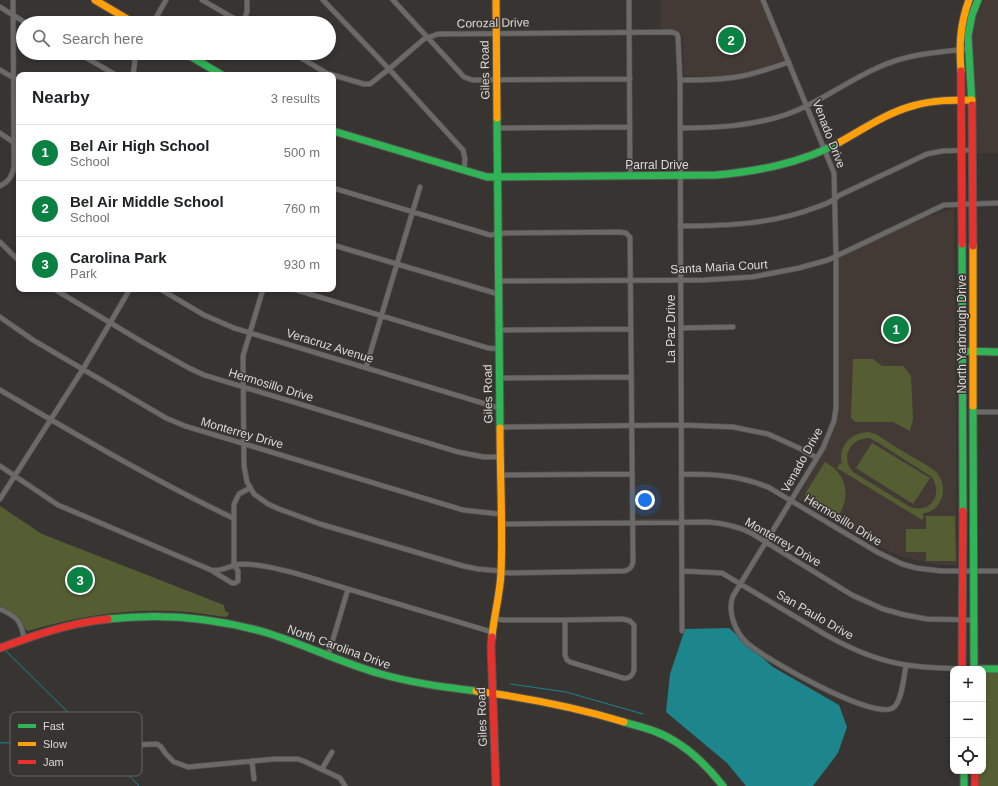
<!DOCTYPE html>
<html lang="en">
<head>
<meta charset="utf-8">
<style>
  body { margin:0; font-family:Helvetica,sans-serif; background:#f2f2f2; color:#202124 }
  .controls { position:absolute; right:12px; bottom:12px; display:grid; overflow:hidden; border-radius:8px; box-shadow:0 2px 6px #0003 }
  .controls button { width:36px; height:36px; display:grid; place-items:center; padding:0; border:0; border-bottom:1px solid #e0e0e0; background:#fff; color:#202124; font:20px sans-serif }
  .you { position:absolute; left:645px; top:500px; width:14px; height:14px; margin:-10px; border:3px solid #fff; border-radius:50%; background:#1a73e8; box-shadow:0 0 0 6px #1a73e833 }
  .badge { display:grid; place-items:center; width:26px; height:26px; border-radius:50%; background:#0b8043; color:#fff; font-size:13px; font-weight:700 }
  .pin { position:absolute; translate:-50% -50%; border:2px solid #fff; box-shadow:0 1px 4px #0006 }
  .list { margin:0; padding:0; list-style:none }
  h2 { display:flex; justify-content:space-between; align-items:center; height:52px; margin:0; padding:0 16px; font-size:17px }
  h2 small { font-size:13px; font-weight:400; color:#757577 }
  .list li { display:grid; grid-template-columns:26px 1fr auto; gap:12px; align-items:center; box-sizing:border-box; height:56px; padding:0 16px; border-top:1px solid #e0e0e0 }
  .list b { display:block; font-size:15px; white-space:nowrap }
  .list p { margin:0; font-size:13px; white-space:nowrap; color:#757577 }
  .list em { font-size:13px; font-style:normal; color:#757577 }
  .icon { flex:none; width:22px; height:22px; fill:none; stroke:currentColor; stroke-width:2; stroke-linecap:round; stroke-linejoin:round }
  .map { position:relative; flex:none; width:998px; height:786px; overflow:hidden }
  .search { position:absolute; background:#fff; box-shadow:0 2px 6px #0003; left:16px; top:16px; width:320px; height:44px; display:flex; align-items:center; gap:10px; box-sizing:border-box; padding:0 14px; border-radius:22px; color:#757577; font-size:15px }
  .panel { position:absolute; background:#fff; box-shadow:0 2px 6px #0003; left:16px; top:72px; width:320px; height:220px; border-radius:8px }
  .map>svg:first-child { display:block }
</style>
</head>
<body>
<div class="map">
<svg width="998" height="786" viewBox="0 0 998 786">
  <rect width="100%" height="100%" fill="#373432"/>
  <!-- built -->
  <path fill="#443a35" d="M661 0H762L786 60 755 70 732 75 718 76H685L684 74 683 38 681 33 677 30 661 29Z
    M984 0H998V153H973L971 41 973 26Z
    M954 208 957 565H938L904 557 875 545 797 499 828 444 837 421 838 258 891 229Z"/>
  <!-- green -->
  <path fill="#555e33" fill-rule="evenodd" d="M853 359H873L882 366H903L911 376 913 419 910 431 893 422H855L851 418Z
    M868 432 876 434C889 443 902 451 916 459 922 463 931 467 937 473 943 480 945 491 941 499 938 508 931 512 922 514L924 516 922 520 837 468 840 463 842 465C838 446 850 433 868 432ZM869 438 877 442 932 477C943 495 931 514 910 507L853 472C840 458 850 438 869 438Z
    M872 443 930 478 913 504 856 468Z
    M825 462C847 474 852 496 837 518L805 498V494Z
    M0 506 42 534 224 605 225 611 229 613 227 617C208 615 189 611 169 611 121 609 75 617 28 631L25 629C20 613 14 614 0 606Z
    M926 516H955L956 561H926V552H906V529H926Z
    M983 673H998V786H977V771H983Z"/>
  <!-- water -->
  <path fill="#1d858c" d="M729 628 773 667 839 705 847 727 838 753 813 786H746L727 763 666 712 670 674 685 629Z"/>
  <g fill="none" stroke-linecap="round" stroke-linejoin="round">
    <!-- stream -->
    <path stroke="#1d858c" stroke-width="1" d="M5 650 85 729 139 786
      M511 684 566 692 643 714
      M0 743 103 740"/>
    <defs>
      <path id="street" d="M202 0 242 23
        M323 0 389 69 463 150 465 159 464 170
        M393 0 464 77 472 80 630 79
        M629 0 630 176
        M763 0 834 173 836 256V408L834 421 823 448 733 596C727 611 735 632 747 643 765 659 872 720 893 708 902 702 904 676 906 665
        M0 7 26 23
        M153 23 166 0
        M243 23 247 12V0
        M78 53 116 75
        M293 53 328 74 333 75
        M0 70 19 81
        M133 75 136 53
        M333 75 364 84H370L389 69 424 39 438 34 672 32 677 34 678 37 680 80 682 631
        M680 80C701 80 721 80 742 76 758 73 774 67 789 62
        M497 128 630 127
        M680 128C716 128 751 126 785 115 818 104 845 82 877 68 906 54 937 52 968 49
        M0 133 19 146
        M0 186C8 182 12 177 14 167L13 0
        M333 188 490 235 506 233 620 232 626 233 630 237 633 562C632 567 630 570 624 571L501 573
        M680 226C727 226 774 224 817 207 825 204 833 202 838 196L927 154 942 151 971 150
        M0 242 19 261
        M333 245 498 294
        M498 281 704 280 752 277 799 268 828 260 944 205 998 203
        M54 289 144 343 189 368 204 375 458 452 484 457H500
        M160 289 204 315 234 328 499 408
        M263 289 243 356 244 466 247 482 254 494 268 504 279 509 320 524 463 566 478 569 501 571
        M293 289 488 348 499 349
        M0 317 33 340 166 418 185 426 463 510 500 514
        M681 328 733 327
        M498 330 631 329
        M366 367 420 187
        M499 378 631 377
        M0 390C77 435 153 480 233 518
        M973 412H998
        M499 427 681 425 733 427 768 434 799 448 817 458
        M0 466 58 505 211 570 232 583H235L238 581V571L234 565
        M681 474C714 474 737 475 768 487L877 552 902 564 916 568 941 571H998
        M500 475 632 474
        M0 499 83 369 130 289
        M500 524 707 522C723 523 737 526 751 533L852 595 883 609 905 615 927 619 973 620
        M234 565V504L239 494 250 488
        M211 570C222 572 230 565 241 564 260 564 279 569 298 574L492 632
        M682 571 722 573 826 635C851 649 878 661 907 665 925 668 944 668 962 669
        M0 609C16 616 21 620 24 638
        M494 619 504 620H565
        M623 619 630 621 634 625V670C633 675 629 679 623 678L570 662 567 660 565 655V620Z
        M328 656 348 589
        M132 745 157 744 161 747 166 754 174 762 188 767 275 759H298L306 762 340 778 345 786
        M252 761 254 779
        M322 769 332 752"/>
      <path id="fast" d="M185 53 222 75
        M972 105 968 36 972 15 978 0
        M497 118 500 428
        M333 131 487 177 716 175C759 171 802 163 840 142
        M962 244 963 511
        M962 351 998 352
        M973 406 974 669
        M108 619C161 613 212 617 264 632 304 644 341 663 381 674 412 683 444 687 476 691
        M980 669H998
        M624 722C634 725 644 727 654 731 681 741 705 763 723 786
        M964 771V786"/>
      <path id="slow" d="M95 0 134 23
        M496 0 497 118
        M961 71C959 46 960 24 969 0
        M840 142C865 128 888 112 916 105 934 100 953 100 972 100
        M973 246V406
        M492 637C494 615 500 595 501 573 503 525 500 476 500 428
        M476 691C528 698 575 707 624 722"/>
      <path id="jam" d="M961 71 962 244
        M972 105 973 246
        M492 637 491 646 496 786
        M0 648C35 635 70 623 108 619
        M962 669 963 511
        M975 771V786"/>
    </defs>
    <!-- street casing -->
    <use href="#street" stroke="#545250" stroke-width="6"/>
    <!-- fast casing -->
    <use href="#fast" stroke="#545250" stroke-width="9"/>
    <!-- slow casing -->
    <use href="#slow" stroke="#545250" stroke-width="9"/>
    <!-- jam casing -->
    <use href="#jam" stroke="#545250" stroke-width="9"/>
    <!-- street -->
    <use href="#street" stroke="#6b6a68" stroke-width="4.5"/>
    <!-- fast -->
    <use href="#fast" stroke="#30b455" stroke-width="7"/>
    <!-- slow -->
    <use href="#slow" stroke="#ff9f0a" stroke-width="7"/>
    <!-- jam -->
    <use href="#jam" stroke="#e5322d" stroke-width="7"/>
  </g>
  <g text-anchor="middle" dominant-baseline="central" stroke-width="3" stroke-linejoin="round" paint-order="stroke">
    <!-- street labels -->
    <g font-size="12" fill="#dcdad8" stroke="#383431">
      <text transform="translate(493 23) rotate(-1)">Corozal Drive</text>
      <text transform="translate(485 70) rotate(-91)">Giles Road</text>
      <text transform="translate(829 134) rotate(69)">Venado Drive</text>
      <text x="657" y="165">Parral Drive</text>
      <text transform="translate(719 267) rotate(-3)">Santa Maria Court</text>
      <text transform="translate(671 329) rotate(-90)">La Paz Drive</text>
      <text transform="translate(962 334) rotate(-90)">North Yarbrough Drive</text>
      <text transform="translate(330 346) rotate(17)">Veracruz Avenue</text>
      <text transform="translate(271 385) rotate(17)">Hermosillo Drive</text>
      <text transform="translate(488 394) rotate(-91)">Giles Road</text>
      <text transform="translate(242 433) rotate(16)">Monterrey Drive</text>
      <text transform="translate(802 460) rotate(-61)">Venado Drive</text>
      <text transform="translate(843 520) rotate(31)">Hermosillo Drive</text>
      <text transform="translate(783 542) rotate(30)">Monterrey Drive</text>
      <text transform="translate(815 615) rotate(30)">San Paulo Drive</text>
      <text transform="translate(339 647) rotate(20)">North Carolina Drive</text>
      <text transform="translate(482 717) rotate(-92)">Giles Road</text>
    </g>
  </g>
  <!-- legend -->
  <rect x="10" y="712" width="132" height="64" rx="6" fill="#383431" stroke="#696663" stroke-width="1"/>
  <rect x="18" y="724" width="18" height="4" fill="#30b455"/>
  <rect x="18" y="742" width="18" height="4" fill="#ff9f0a"/>
  <rect x="18" y="760" width="18" height="4" fill="#e5322d"/>
  <g font-size="11" fill="#dcdad8">
    <text x="43" y="730">Fast</text>
    <text x="43" y="748">Slow</text>
    <text x="43" y="766">Jam</text>
  </g>
</svg>
<div class="controls">
<button>+</button>
<button>−</button>
<button><svg class="icon" aria-label="locate" viewBox="0 0 24 24"><circle cx="12" cy="12" r="6"/><path d="M12 2v4M12 18v4M2 12h4M18 12h4"/></svg></button>
</div>
<div class="you"></div>
<div class="pin badge" style="left:896px;top:329px">1</div>
<div class="pin badge" style="left:731px;top:40px">2</div>
<div class="pin badge" style="left:80px;top:580px">3</div>
<div class="search"><svg class="icon" aria-label="search" viewBox="0 0 24 24"><circle cx="10" cy="10" r="6"/><path d="M15 15l6 6"/></svg>Search here</div>
<section class="panel">
<h2>Nearby<small>3 results</small></h2>
<ul class="list">
<li><span class="badge">1</span><div><b>Bel Air High School</b><p>School</p></div><em>500 m</em></li>
<li><span class="badge">2</span><div><b>Bel Air Middle School</b><p>School</p></div><em>760 m</em></li>
<li><span class="badge">3</span><div><b>Carolina Park</b><p>Park</p></div><em>930 m</em></li>
</ul>
</section>
</div>
</body>
</html>
